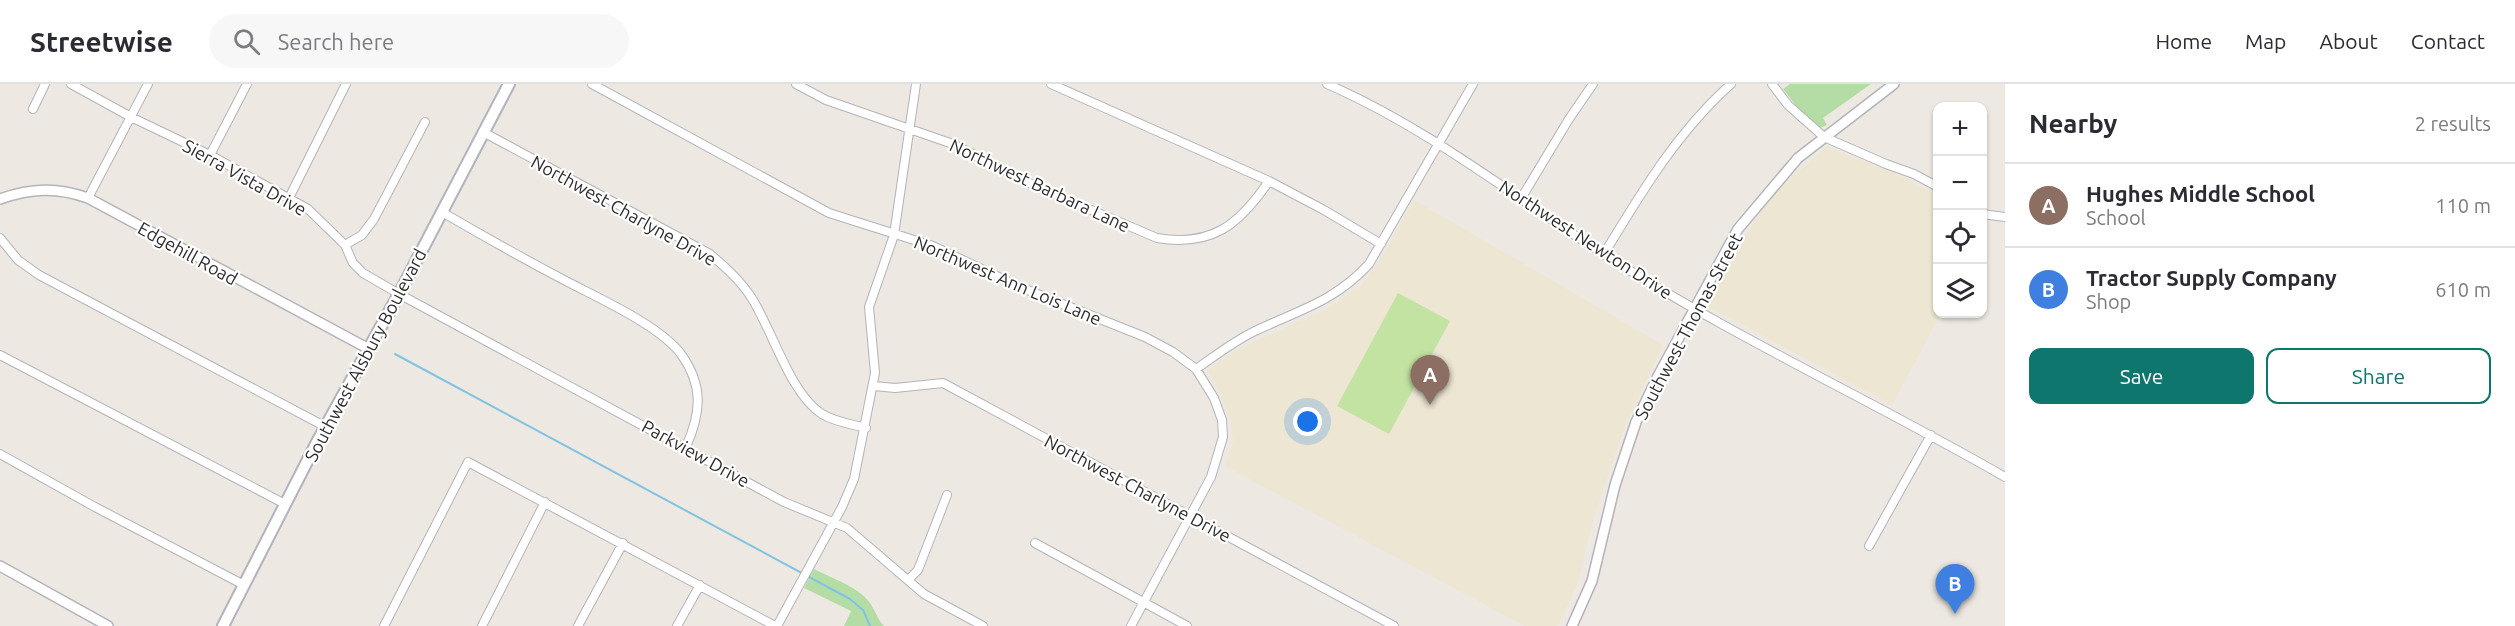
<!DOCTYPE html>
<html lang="en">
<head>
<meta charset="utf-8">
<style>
  body { margin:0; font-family:Ubuntu,sans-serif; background:#f7f7f7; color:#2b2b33 }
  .controls { position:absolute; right:18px; top:18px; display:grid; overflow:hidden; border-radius:12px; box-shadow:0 2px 4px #0004 }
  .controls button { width:54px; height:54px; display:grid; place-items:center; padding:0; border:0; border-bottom:2px solid #e1e1e2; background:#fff; color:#2b2b33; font:30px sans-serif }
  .you { position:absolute; left:1308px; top:338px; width:21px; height:21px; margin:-15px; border:4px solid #fff; border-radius:50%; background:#1a73e8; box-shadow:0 0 0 9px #1a73e833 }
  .badge { display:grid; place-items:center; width:39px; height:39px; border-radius:50%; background:#0f766e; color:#fff; font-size:20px; font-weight:700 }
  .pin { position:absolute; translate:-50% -50px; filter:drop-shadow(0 2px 3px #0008) }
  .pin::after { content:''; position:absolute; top:32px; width:21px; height:18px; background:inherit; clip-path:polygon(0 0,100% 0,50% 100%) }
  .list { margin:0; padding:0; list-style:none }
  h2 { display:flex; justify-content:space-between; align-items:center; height:78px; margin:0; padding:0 24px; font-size:26px }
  h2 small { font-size:20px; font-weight:400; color:#7c7c81 }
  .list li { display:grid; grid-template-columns:39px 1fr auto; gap:18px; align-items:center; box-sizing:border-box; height:84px; padding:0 24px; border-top:2px solid #e1e1e2 }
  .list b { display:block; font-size:22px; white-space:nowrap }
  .list p { margin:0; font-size:20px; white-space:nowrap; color:#7c7c81 }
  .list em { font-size:20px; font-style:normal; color:#7c7c81 }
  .actions { display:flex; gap:12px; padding:18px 24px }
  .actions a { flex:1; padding:14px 0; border:2px solid #0f766e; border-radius:12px; text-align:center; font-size:21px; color:#0f766e }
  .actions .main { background:#0f766e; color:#fff }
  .icon { flex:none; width:33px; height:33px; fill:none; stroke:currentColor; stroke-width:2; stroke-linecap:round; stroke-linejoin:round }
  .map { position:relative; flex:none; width:2005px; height:542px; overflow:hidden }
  header { display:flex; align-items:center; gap:36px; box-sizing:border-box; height:84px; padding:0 30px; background:#fff; border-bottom:2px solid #e1e1e2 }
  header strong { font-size:28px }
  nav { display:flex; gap:33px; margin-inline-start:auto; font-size:21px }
  .search { width:420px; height:54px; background:#f7f7f7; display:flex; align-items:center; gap:15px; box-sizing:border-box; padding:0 21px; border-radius:33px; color:#7c7c81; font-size:22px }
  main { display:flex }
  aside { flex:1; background:#fff }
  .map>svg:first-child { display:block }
</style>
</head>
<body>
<header>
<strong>Streetwise</strong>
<div class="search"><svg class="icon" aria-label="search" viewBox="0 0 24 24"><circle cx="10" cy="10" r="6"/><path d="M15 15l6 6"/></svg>Search here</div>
<nav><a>Home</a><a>Map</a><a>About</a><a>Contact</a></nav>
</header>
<main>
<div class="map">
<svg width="2005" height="542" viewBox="0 0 2005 542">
  <rect width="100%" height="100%" fill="#ede9e2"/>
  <!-- education -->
  <path fill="#ece6d3" d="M1827 62 1846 71 1887 85 1937 111 1938 230H1941L1892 321 1705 221 1730 175 1764 123 1778 106Z
    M1414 116 1663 261 1625 342 1593 436 1577 501 1558 542H1525L1225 382 1233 357 1230 334 1219 307 1208 286 1236 266 1324 226 1360 203 1380 177Z"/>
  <!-- green -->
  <path fill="#b4dda5" d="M1790 0H1871L1823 34 1827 41 1820 44 1801 28 1783 5Z
    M814 485C831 494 857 502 869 518 875 525 877 535 884 542H844L851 527 804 504Z"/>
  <!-- pitch -->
  <path fill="#c3e3a2" d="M1398 209 1450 237 1389 350 1337 322Z"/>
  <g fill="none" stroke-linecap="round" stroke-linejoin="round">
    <!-- stream -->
    <path stroke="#81c3e3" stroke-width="2" d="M395 270 850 515 863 526 870 542"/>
    <defs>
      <path id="minor" d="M71 0 131 33 210 71 308 125 345 161 353 179 363 189 399 210 784 418 847 444 924 510 983 542
        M592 0 829 129 933 162 1020 203 1145 253 1173 268 1196 285 1214 314 1222 336 1223 353 1211 393 1131 542
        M796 0 826 16 953 60 1035 102 1157 154C1212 163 1239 141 1269 97
        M1051 0 1269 97 1324 126 1381 160
        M1327 0C1428 44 1513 112 1605 171 1733 253 1873 317 2005 393
        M1772 0 1788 21 1824 53 1886 80 1914 90 1938 103
        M33 25 45 0
        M483 48 710 170C725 183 740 196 751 213 772 245 790 310 822 330 835 338 851 340 866 344
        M210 71 247 0
        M1522 113 1569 35 1593 0
        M88 114 148 0
        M289 114 346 0
        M442 128C483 152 524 175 566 197 598 214 659 241 681 270 704 302 701 329 686 363
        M1982 130 2005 133
        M0 154 18 176 39 191 326 343
        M345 161 362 151 374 135 425 38
        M1604 170C1641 109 1677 48 1731 0
        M0 271 285 420
        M1196 285C1215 272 1234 257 1255 247 1299 226 1334 218 1369 180L1473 0
        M874 302 895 304 943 299 1394 542
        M0 370 95 423 244 501
        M1035 459 1187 542
        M1869 462 1931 351
        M908 496 918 486 947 411
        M384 542 468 378 775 542
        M482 542 545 418
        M578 542 623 459
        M677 542 700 501
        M777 542 842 423 854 395 875 289 869 223 894 151 916 0"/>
      <path id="tertiary" d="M0 115C31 104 57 103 88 114L369 265
        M0 482 108 542
        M1572 542 1592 497 1615 401 1636 338 1658 292 1738 145 1798 74 1894 0"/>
      <path id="secondary" d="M223 542 316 360 399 210 509 0"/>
    </defs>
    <!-- minor casing -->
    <use href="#minor" stroke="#b2b3bc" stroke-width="10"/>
    <!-- tertiary casing -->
    <use href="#tertiary" stroke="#b2b3bc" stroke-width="12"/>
    <!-- secondary casing -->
    <use href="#secondary" stroke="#b2b3bc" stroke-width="14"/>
    <!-- minor -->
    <use href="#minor" stroke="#fff" stroke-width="8"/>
    <!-- tertiary -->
    <use href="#tertiary" stroke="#fff" stroke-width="9"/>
    <!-- secondary -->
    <use href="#secondary" stroke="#fff" stroke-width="10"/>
  </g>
  <g text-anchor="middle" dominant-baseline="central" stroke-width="4.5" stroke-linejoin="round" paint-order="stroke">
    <!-- street labels -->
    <g font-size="18" fill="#2d2d2d" stroke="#fff">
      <text transform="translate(245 93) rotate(29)">Sierra Vista Drive</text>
      <text transform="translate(1040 101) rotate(25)">Northwest Barbara Lane</text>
      <text transform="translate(624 126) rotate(29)">Northwest Charlyne Drive</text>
      <text transform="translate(1586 155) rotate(33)">Northwest Newton Drive</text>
      <text transform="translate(188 169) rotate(29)">Edgehill Road</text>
      <text transform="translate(1008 196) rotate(23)">Northwest Ann Lois Lane</text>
      <text transform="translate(1688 242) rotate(-62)">Southwest Thomas Street</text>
      <text transform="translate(365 271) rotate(-62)">Southwest Alsbury Boulevard</text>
      <text transform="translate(696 369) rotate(29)">Parkview Drive</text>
      <text transform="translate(1138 404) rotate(28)">Northwest Charlyne Drive</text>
    </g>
  </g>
</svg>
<div class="controls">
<button>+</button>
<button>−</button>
<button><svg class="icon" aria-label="locate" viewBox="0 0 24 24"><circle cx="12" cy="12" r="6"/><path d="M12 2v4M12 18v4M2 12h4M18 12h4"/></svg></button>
<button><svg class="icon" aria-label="layers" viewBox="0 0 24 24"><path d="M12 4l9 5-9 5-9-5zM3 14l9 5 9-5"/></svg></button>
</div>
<div class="you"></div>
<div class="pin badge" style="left:1430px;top:321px;background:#8d6e63">A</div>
<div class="pin badge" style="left:1955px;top:530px;background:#3f7fe0">B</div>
</div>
<aside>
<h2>Nearby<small>2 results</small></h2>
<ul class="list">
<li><span class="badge" style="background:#8d6e63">A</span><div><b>Hughes Middle School</b><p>School</p></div><em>110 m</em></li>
<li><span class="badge" style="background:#3f7fe0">B</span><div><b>Tractor Supply Company</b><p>Shop</p></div><em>610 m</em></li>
</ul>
<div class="actions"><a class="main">Save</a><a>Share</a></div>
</aside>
</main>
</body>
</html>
